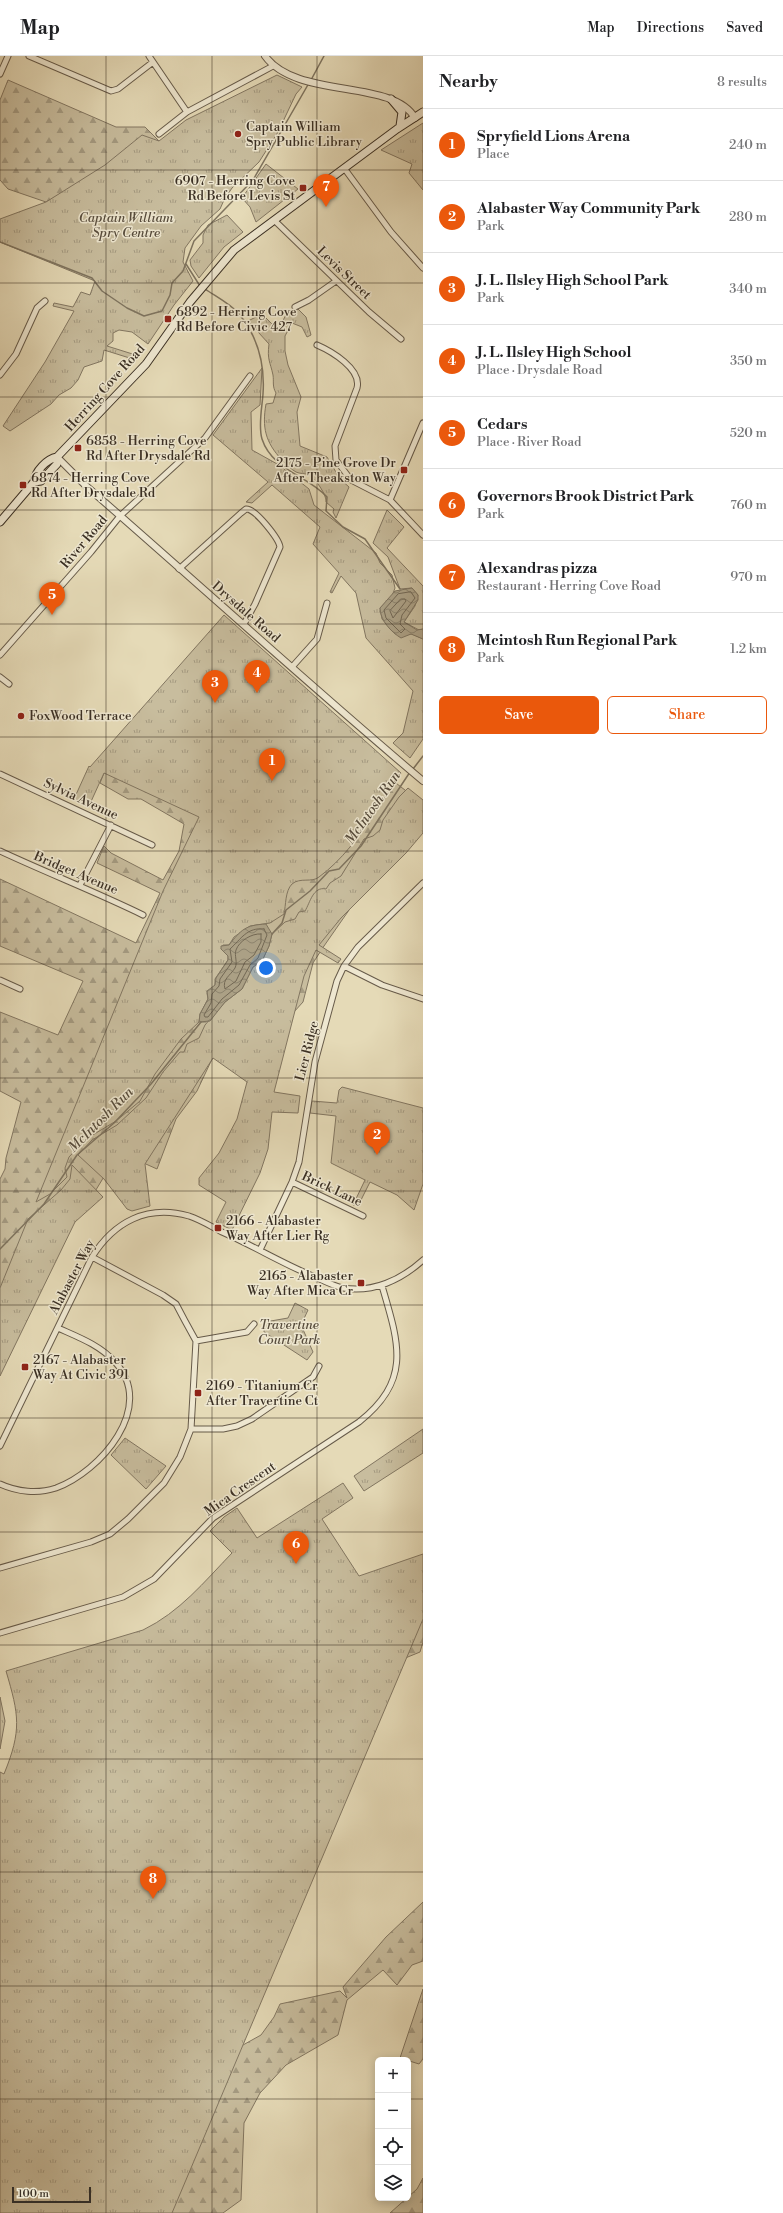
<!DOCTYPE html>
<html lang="en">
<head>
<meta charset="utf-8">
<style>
  body { margin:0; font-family:"Libre Bodoni",serif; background:#f2f2f2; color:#202124 }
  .controls { position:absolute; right:12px; bottom:12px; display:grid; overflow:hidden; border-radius:6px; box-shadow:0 2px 10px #0003 }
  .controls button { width:36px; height:36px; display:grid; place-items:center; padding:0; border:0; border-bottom:1px solid #e0e0e0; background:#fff; color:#202124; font:20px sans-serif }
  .scale { position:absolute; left:12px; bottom:10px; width:79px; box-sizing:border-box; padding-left:4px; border:2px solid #3b3024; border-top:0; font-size:11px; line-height:14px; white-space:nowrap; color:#3b3024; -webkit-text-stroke:3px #eee7d0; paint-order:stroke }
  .you { position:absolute; left:266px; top:912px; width:14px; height:14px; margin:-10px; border:3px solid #fff; border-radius:50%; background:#1a73e8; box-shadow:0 0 0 6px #1a73e833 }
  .badge { display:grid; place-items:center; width:26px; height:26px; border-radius:50%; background:#ea580c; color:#fff; font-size:13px; font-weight:700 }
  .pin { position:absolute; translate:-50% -33px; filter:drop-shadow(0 1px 2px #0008) }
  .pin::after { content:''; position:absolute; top:21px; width:14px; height:12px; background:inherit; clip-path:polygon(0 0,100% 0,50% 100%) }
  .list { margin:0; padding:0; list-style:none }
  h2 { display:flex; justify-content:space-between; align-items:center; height:52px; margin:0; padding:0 16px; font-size:17px }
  h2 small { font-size:13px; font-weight:400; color:#757577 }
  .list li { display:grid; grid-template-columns:26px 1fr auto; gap:12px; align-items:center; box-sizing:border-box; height:72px; padding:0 16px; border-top:1px solid #e0e0e0 }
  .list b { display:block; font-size:15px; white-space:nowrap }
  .list p { margin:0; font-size:13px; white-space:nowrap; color:#757577 }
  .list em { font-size:13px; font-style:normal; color:#757577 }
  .actions { display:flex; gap:8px; padding:12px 16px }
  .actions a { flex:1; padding:9px 0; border:1px solid #ea580c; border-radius:6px; text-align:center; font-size:14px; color:#ea580c }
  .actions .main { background:#ea580c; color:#fff }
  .icon { flex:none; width:22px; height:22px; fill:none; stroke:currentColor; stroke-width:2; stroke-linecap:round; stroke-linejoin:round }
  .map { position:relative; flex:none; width:423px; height:2157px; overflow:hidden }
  header { display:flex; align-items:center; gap:24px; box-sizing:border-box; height:56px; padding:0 20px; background:#fff; border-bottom:1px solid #e0e0e0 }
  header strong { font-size:19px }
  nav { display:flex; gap:22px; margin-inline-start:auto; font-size:14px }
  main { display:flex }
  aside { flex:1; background:#fff }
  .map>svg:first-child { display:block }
</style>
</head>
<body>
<header>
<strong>Map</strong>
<nav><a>Map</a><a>Directions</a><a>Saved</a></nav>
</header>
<main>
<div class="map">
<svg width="423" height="2157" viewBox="0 0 423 2157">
  <defs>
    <pattern id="forest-firs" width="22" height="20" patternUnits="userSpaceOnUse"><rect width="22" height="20" fill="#c8bd9e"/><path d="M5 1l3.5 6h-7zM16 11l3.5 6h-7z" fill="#a49a81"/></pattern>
    <pattern id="park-tufts" width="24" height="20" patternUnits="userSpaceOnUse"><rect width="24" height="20" fill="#c8bd9e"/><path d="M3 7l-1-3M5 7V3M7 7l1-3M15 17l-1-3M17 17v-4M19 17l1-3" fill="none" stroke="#a49a81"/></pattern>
    <pattern id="water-waves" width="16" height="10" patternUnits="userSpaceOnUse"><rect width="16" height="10" fill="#aba085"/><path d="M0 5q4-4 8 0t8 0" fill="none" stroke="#8c836d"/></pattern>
  </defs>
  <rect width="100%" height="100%" fill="#e5dab7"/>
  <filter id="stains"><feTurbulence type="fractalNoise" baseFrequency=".005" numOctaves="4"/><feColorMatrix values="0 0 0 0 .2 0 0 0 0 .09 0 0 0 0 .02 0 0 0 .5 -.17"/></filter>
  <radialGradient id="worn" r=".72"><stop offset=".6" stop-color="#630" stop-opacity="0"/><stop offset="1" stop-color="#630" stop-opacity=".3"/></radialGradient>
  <!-- forest -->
  <path fill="url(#forest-firs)" stroke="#827661" d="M8 24 116 71H145L159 85 46 146 8 133 0 124V44Z
    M104 717 392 724 423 748 324 890 313 907 303 946 265 988 213 1001 197 1035 176 1063 157 1113 119 1096 91 1142 0 1250V1123L5 1113 6 1102 21 1046 0 1035V956L58 979 83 925 0 890V823L136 887 160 837 97 807 104 790 111 797 163 824 179 795 184 768 141 743H128L100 727Z
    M423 1555V1586L420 1596 398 1605Z
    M423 1846V1905L412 1909 397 1929 383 1914 347 1944 338 1979 286 2009 260 2037 244 2067 241 2144 223 2157H112L225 1999 261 1979 274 1961 280 1948 340 1935 347 1942 343 1931 386 1881Z
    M423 1933V2003L419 2008 400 2002Z
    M423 2122V2157H390L417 2133Z"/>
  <!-- park -->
  <path fill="url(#park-tufts)" stroke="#827661" d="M277 19 302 31 296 38 278 76 259 106 232 132 224 144 220 153 201 170 185 192 183 206 193 225 174 249 148 288 132 276 119 274 113 277V285L107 290 139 300 136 304 104 294 102 305 84 311 78 324 71 332 59 339 51 348 10 375 3 370 45 306 74 255 53 250 54 247 73 251 81 236 90 239 95 225 0 186V163L46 146 105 109 142 79 159 85 186 64Z
    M423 67V134L409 117 412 108 381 94Z
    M266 108 298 133 256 166 250 151 242 142Z
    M227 159 243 176 224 191 199 222 191 210 190 204 203 187V179L208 169Z
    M298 253 306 261 311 279 307 281 302 271 292 267 285 280V295L288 309 301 341 297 356 300 390 327 401 340 423 349 431 336 462 333 456 334 453 326 446C327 439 315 422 309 419 305 417 300 418 296 416 292 414 286 408 282 404 265 386 262 371 266 348L273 347 276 337C272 330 274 326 273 319 270 305 267 304 269 288L248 265 262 258 278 274 288 255Z
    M262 312 260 349 251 356 252 394 279 409 309 433 314 449 376 497 380 507 392 519 395 532 392 540 380 552 382 563 395 578H412L423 583V683L410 702 393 687 403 677 413 635 366 582 356 537 341 520 332 537 330 536 339 517 313 488 320 471 272 429 252 447 246 446 268 426 213 379Z
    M387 454 404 471 387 492 423 530V573L419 574 404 566 415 550 418 539 412 532 400 533 388 501 373 487Z
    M224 559 401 717 369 763V768C360 775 357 782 350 791 341 802 330 813 319 821 312 827 300 821 292 828 285 835 286 849 284 858L270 867 250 870 234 881 229 889H223L221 893 228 900V904L215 923V929L207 937 208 943 200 958 199 966 181 983 155 1018 140 1045 116 1065 86 1083 69 1101 65 1112 67 1121 50 1138 36 1146 163 835 199 761 104 717 89 750 74 743 89 710 90 711Z
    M408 732 423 744V777L406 797 341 862 319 889 341 903 338 907 316 894 304 920 274 1036 300 1040 298 1057 272 1056 268 1093 260 1117 232 1174 216 1166 226 1146 199 1129V1122L219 1097 237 1063 247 1026 213 1002 145 1108 150 1150 132 1155 127 1153 104 1123 78 1099 92 1084 117 1069 146 1042 163 1016 180 996H184L187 988 199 982 205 969 225 946 242 933 253 911 262 905 269 890 272 878 285 866 295 863 299 856 305 855C310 847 313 830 326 833L330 827 341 820 364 783 373 780 380 774 383 764 399 741Z
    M342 1031 423 1052V1128L414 1154 397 1139 370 1126 359 1148 353 1149 365 1124 331 1107 336 1060 310 1057 312 1045 337 1047 339 1034Z
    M72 1109 103 1141 75 1166 0 1320V1232L28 1163 61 1134 70 1123Z
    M295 1247 308 1254 301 1269 313 1296 307 1304 264 1276 265 1266 288 1262Z
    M423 1373V1397L364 1435 354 1420Z
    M125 1382 166 1410 146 1433 111 1399Z
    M343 1427 353 1442 322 1463 359 1520 423 1498V1563L172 2157H0V1716L4 1718C22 1674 19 1659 6 1615L143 1574C180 1556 204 1526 232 1497L210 1475 224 1461 237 1452 257 1482Z
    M0 1641 5 1665 0 1693Z"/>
  <!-- water -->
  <path fill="url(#water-waves)" stroke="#7e735e" d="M412 532 418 539V544L404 566 417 574 423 573V583L411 578 401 582C391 576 380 564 380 552L395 535Z
    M266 868 272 878 269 890 262 905 253 911 242 933 225 946 210 965 199 966 200 958 208 943 207 935 215 929 216 922 228 904V900L221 893V890L229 889C241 874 245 869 266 868Z"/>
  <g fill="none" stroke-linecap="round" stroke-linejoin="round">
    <!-- shore -->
    <path stroke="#736854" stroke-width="1" d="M411 536 415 542 402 559 400 568 405 573 401 577 386 562 384 554 398 538Z
      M401 543H405L406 545 393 562 390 555Z
      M264 873 267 879 258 902 250 909 239 929 222 943 208 961H205L204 959 211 947 212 938 219 930 220 923 232 906 230 893C241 883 247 871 264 873Z
      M261 878V886L254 899 245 906 236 925 225 933C222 923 230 920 235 912 238 906 234 900 236 894 239 885 252 877 261 878Z"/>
    <!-- stream -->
    <path stroke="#7e735e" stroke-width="1.5" d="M311 24 324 0
      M0 186 92 222 102 235 127 252 144 260 162 255 170 239 172 227 183 215 194 185 253 124 309 27
      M186 208 200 230
      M205 233C215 240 231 248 239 258 258 281 265 309 263 338 262 352 258 370 262 383 272 414 308 420 327 441L326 455 343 471 365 483 400 533
      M413 713 423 700
      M272 878 282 867 286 854 310 835 329 815 339 813 361 790 410 716
      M0 1193 44 1148 77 1099 114 1067 151 1028 201 966"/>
    <defs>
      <path id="minor" d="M29 0 111 35 118 33 153 6
        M149 0 187 56
        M0 18 8 0
        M159 78 187 56 273 10
        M344 112 391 176 423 212
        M274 164 369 256 401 283
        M295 251 309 244 336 225
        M317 289C331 295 362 313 357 332L335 390 336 404 351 424 390 444 423 479
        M0 319 16 298 37 252 45 245
        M390 444 423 367
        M179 513 241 457 246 453C255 452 279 483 280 491L255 548 244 568
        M0 599 91 496 120 460 205 382 250 320
        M292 611 317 583 327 547
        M0 621 9 628
        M0 718 152 789
        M0 795C47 817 96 836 143 859
        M80 829 111 769
        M344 910 382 929 423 943
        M0 924 20 933
        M292 1126 363 1160
        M260 1194 292 1126 299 1106 315 1006 337 925 344 910 358 891 423 827
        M196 1285 247 1276 254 1268
        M191 1373H223L237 1370 252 1363 313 1321 319 1310
        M0 1390 92 1201C114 1166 147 1148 189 1160 201 1164 212 1171 222 1176 254 1190 283 1208 315 1221 324 1225 334 1230 343 1232 373 1237 401 1224 423 1204
        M0 1428C17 1436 38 1438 56 1432 100 1416 157 1351 115 1306 100 1289 78 1281 58 1272
        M0 1512 91 1486 110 1478 128 1463 164 1427 180 1401 191 1373 196 1285 185 1265 176 1248 163 1239 92 1201
        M0 1577 123 1541 154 1523 213 1462 359 1366C412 1324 399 1288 382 1230"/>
      <path id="tertiary" d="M265 0C297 44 392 22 415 62
        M57 401 86 430C199 528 309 629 423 725"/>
      <path id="secondary" d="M391 43 402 56 400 70
        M34 426 41 425 57 408V401
        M0 466 34 426C35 415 47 403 57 401L146 308 190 246 234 194 397 73 423 56"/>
    </defs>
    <!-- minor casing -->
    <use href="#minor" stroke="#665a49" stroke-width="7"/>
    <!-- tertiary casing -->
    <use href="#tertiary" stroke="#665a49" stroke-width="8"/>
    <!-- secondary casing -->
    <use href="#secondary" stroke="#3b3024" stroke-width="9"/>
    <!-- minor -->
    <use href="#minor" stroke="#eee7d0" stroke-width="5"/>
    <!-- tertiary -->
    <use href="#tertiary" stroke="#eee7d0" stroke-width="6"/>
    <!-- secondary -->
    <use href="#secondary" stroke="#eee7d0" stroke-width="7"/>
  </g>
  <!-- grid -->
  <path fill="none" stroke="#3b3024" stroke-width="1" stroke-opacity="0.55" d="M106 0V2157M212 0V2157M317 0V2157M0 114H423M0 227H423M0 341H423M0 454H423M0 568H423M0 681H423M0 795H423M0 908H423M0 1022H423M0 1135H423M0 1249H423M0 1362H423M0 1476H423M0 1589H423M0 1703H423M0 1816H423M0 1930H423M0 2043H378M408 2043H423"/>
  <!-- markers -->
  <g fill="#8f2418" stroke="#eee7d0" stroke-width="1.5">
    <circle cx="238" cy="78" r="4"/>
    <rect x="299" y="128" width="8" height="8" rx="2"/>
    <rect x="164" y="259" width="8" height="8" rx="2"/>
    <rect x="74" y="388" width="8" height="8" rx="2"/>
    <rect x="400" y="410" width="8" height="8" rx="2"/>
    <rect x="19" y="425" width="8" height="8" rx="2"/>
    <circle cx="21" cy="660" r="4"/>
    <rect x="214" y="1168" width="8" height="8" rx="2"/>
    <rect x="357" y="1223" width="8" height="8" rx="2"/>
    <rect x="21" y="1307" width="8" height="8" rx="2"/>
    <rect x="194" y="1333" width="8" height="8" rx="2"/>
  </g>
  <g text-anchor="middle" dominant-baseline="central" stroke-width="3" stroke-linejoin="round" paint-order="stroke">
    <!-- poi labels -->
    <g font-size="13" fill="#3b3024" stroke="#eee7d0" text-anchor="start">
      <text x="246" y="71">Captain William<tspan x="246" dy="15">Spry Public Library</tspan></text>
      <text x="295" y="125" text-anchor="end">6907 - Herring Cove<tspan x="295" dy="15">Rd Before Levis St</tspan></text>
      <text x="176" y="256">6892 - Herring Cove<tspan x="176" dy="15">Rd Before Civic 427</tspan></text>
      <text x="86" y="385">6858 - Herring Cove<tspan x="86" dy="15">Rd After Drysdale Rd</tspan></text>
      <text x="396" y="407" text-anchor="end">2175 - Pine Grove Dr<tspan x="396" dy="15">After Theakston Way</tspan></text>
      <text x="31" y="422">6874 - Herring Cove<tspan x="31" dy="15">Rd After Drysdale Rd</tspan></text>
      <text x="29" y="660">FoxWood Terrace</text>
      <text x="226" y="1165">2166 - Alabaster<tspan x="226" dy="15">Way After Lier Rg</tspan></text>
      <text x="353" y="1220" text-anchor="end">2165 - Alabaster<tspan x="353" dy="15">Way After Mica Cr</tspan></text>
      <text x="33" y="1304">2167 - Alabaster<tspan x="33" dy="15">Way At Civic 391</tspan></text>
      <text x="206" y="1330">2169 - Titanium Cr<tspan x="206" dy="15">After Travertine Ct</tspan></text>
    </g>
    <!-- park labels -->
    <g font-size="13" font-style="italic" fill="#574c3c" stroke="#eee7d0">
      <text x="126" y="162">Captain William<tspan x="126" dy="15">Spry Centre</tspan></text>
      <text x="289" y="1269">Travertine<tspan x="289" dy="15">Court Park</tspan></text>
    </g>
    <!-- street labels -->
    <g font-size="13" fill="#3b3024" stroke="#eee7d0">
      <text transform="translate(344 217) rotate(44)">Levis Street</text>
      <text transform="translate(105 332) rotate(-48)">Herring Cove Road</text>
      <text transform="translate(84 486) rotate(-50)">River Road</text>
      <text transform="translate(246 556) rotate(41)">Drysdale Road</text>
      <text transform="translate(81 743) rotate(25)">Sylvia Avenue</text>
      <text transform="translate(76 817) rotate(23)">Bridget Avenue</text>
      <text transform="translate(307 995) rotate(-76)">Lier Ridge</text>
      <text transform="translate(332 1133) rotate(25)">Brick Lane</text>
      <text transform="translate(72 1221) rotate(-62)">Alabaster Way</text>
      <text transform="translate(240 1433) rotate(-35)">Mica Crescent</text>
    </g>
    <!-- water labels -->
    <g font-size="14" font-style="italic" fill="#574c3c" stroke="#eee7d0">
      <text transform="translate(373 752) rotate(-55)">McIntosh Run</text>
      <text transform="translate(101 1064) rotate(-45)">McIntosh Run</text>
    </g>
  </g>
  <rect width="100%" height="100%" filter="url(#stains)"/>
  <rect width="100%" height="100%" fill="url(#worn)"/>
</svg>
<div class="controls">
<button>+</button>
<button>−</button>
<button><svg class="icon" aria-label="locate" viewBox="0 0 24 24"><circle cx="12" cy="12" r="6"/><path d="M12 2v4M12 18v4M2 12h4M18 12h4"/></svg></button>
<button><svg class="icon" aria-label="layers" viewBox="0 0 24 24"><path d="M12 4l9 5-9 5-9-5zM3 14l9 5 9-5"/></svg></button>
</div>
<div class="scale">100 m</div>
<div class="you"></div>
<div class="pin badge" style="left:272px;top:725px">1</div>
<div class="pin badge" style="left:377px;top:1099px">2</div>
<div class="pin badge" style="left:215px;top:647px">3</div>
<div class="pin badge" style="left:257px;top:637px">4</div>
<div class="pin badge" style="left:52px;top:559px">5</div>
<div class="pin badge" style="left:296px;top:1508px">6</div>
<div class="pin badge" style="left:326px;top:151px">7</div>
<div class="pin badge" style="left:153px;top:1843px">8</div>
</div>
<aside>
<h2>Nearby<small>8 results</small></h2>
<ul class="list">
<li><span class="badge">1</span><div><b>Spryfield Lions Arena</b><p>Place</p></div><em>240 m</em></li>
<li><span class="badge">2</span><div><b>Alabaster Way Community Park</b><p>Park</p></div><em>280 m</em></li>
<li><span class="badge">3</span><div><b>J. L. Ilsley High School Park</b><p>Park</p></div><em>340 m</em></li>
<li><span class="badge">4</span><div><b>J. L. Ilsley High School</b><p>Place · Drysdale Road</p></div><em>350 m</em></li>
<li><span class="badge">5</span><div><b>Cedars</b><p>Place · River Road</p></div><em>520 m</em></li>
<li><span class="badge">6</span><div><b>Governors Brook District Park</b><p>Park</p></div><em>760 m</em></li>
<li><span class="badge">7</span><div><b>Alexandras pizza</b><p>Restaurant · Herring Cove Road</p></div><em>970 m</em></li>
<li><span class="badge">8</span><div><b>Mcintosh Run Regional Park</b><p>Park</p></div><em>1.2 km</em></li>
</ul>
<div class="actions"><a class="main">Save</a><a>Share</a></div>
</aside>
</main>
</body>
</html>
